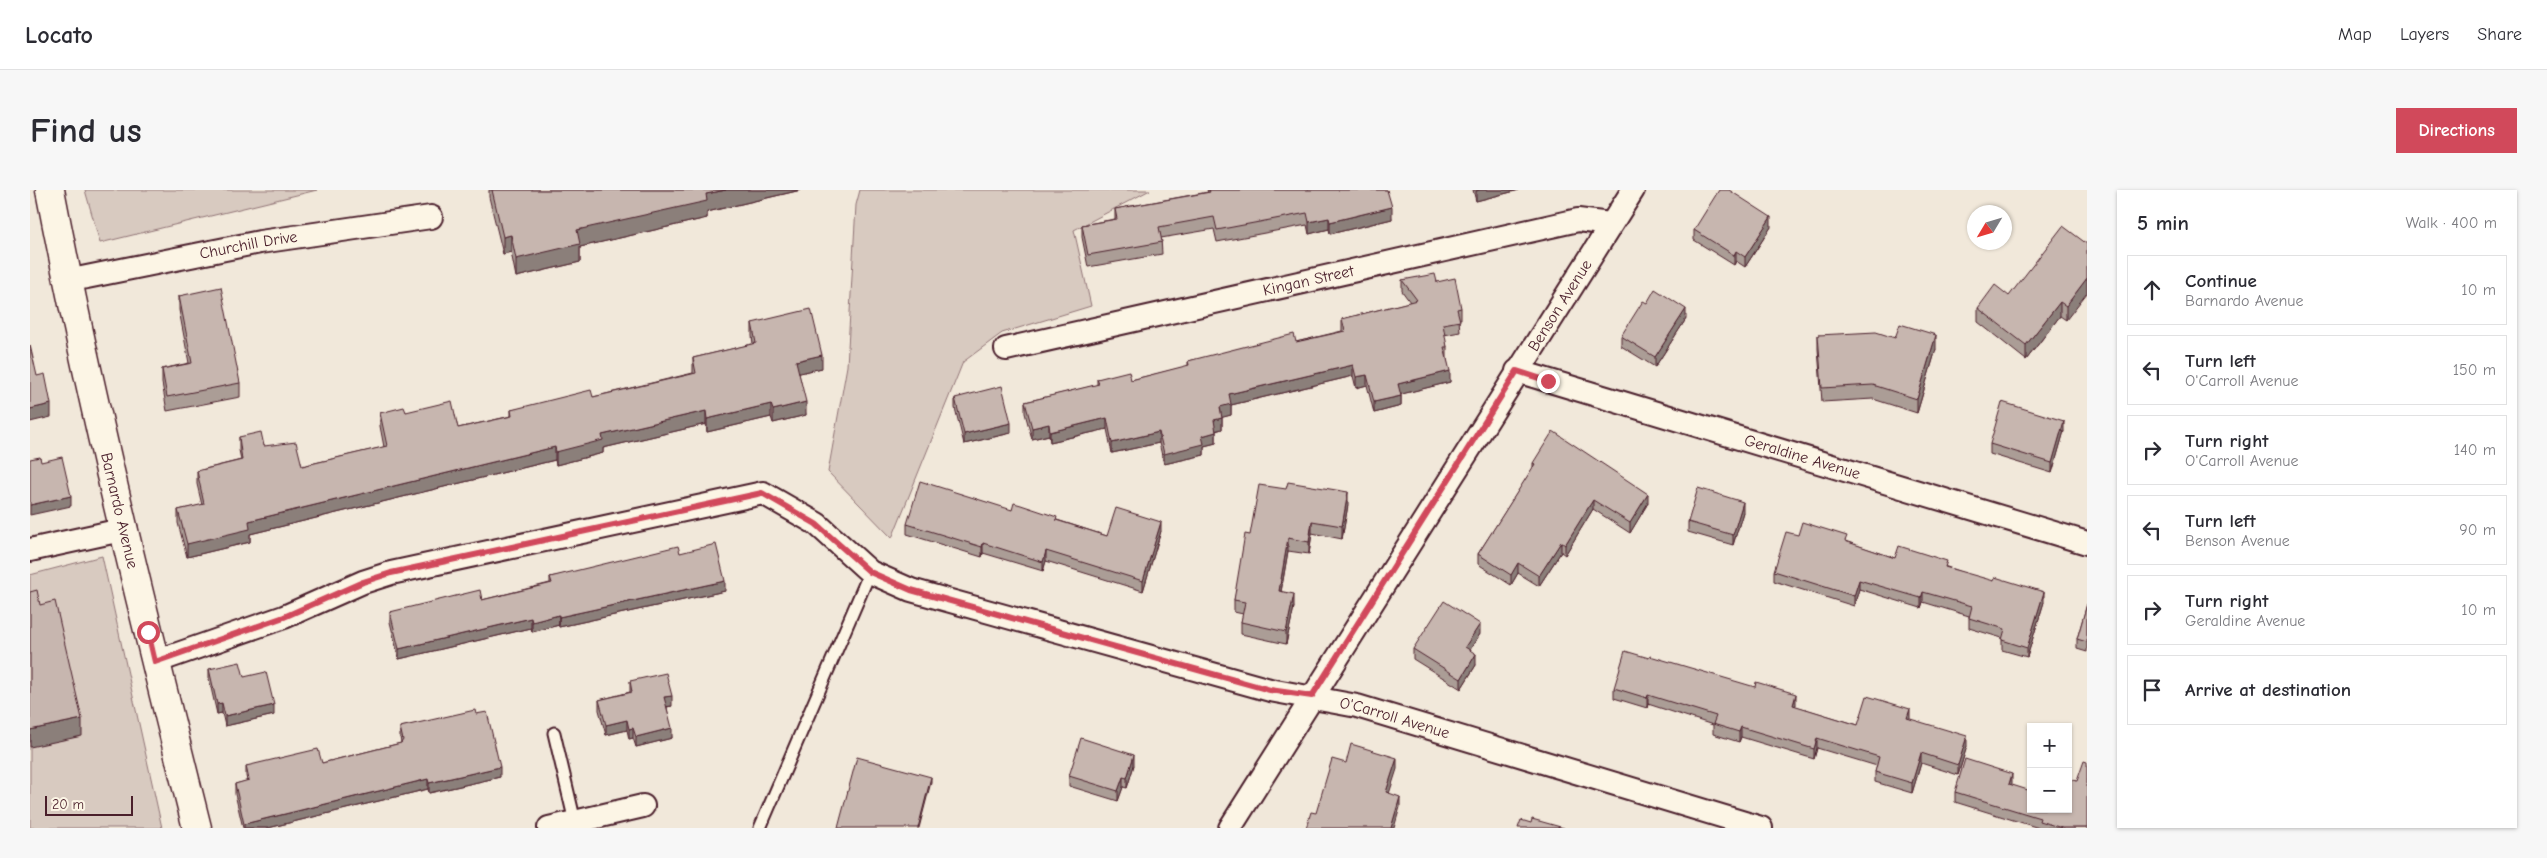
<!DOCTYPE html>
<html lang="en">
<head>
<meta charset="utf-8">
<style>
  body { margin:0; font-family:"Comic Neue",sans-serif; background:#f7f7f7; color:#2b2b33 }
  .controls { position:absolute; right:15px; bottom:15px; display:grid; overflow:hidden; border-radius:0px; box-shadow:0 1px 4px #0004 }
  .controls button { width:45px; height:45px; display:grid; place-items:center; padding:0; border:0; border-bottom:1px solid #e1e1e2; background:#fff; color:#2b2b33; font:25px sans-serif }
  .compass { position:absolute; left:1937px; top:15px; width:45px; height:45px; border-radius:50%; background:#fff; box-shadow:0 1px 4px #0004; rotate:232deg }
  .scale { position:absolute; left:15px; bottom:12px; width:88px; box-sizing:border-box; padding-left:5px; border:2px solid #4a1f2b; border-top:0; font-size:14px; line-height:18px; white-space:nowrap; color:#4a1f2b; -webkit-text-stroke:4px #fcf5e5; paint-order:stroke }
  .stop { position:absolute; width:15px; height:15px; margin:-11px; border:4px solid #d1495b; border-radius:50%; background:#fff }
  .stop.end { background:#d1495b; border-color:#fff; box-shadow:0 1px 5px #0008 }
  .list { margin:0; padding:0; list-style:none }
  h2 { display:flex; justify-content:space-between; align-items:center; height:65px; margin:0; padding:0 20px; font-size:21px }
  h2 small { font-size:16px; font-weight:400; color:#7c7c81 }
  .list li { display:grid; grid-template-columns:32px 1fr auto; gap:15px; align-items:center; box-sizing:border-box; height:70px; margin:0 10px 10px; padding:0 10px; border:1px solid #e1e1e2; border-radius:0px }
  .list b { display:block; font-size:19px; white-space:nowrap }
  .list p { margin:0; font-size:16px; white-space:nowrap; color:#7c7c81 }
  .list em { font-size:16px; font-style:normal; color:#7c7c81 }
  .icon { flex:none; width:28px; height:28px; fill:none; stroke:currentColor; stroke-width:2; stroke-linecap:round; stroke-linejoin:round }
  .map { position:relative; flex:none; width:2057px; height:638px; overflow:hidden; border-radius:0px }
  header { display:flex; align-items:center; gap:30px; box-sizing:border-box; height:70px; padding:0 25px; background:#fff; border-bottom:1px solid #e1e1e2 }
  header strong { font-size:24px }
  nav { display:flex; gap:28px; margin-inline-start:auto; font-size:18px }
  .intro { display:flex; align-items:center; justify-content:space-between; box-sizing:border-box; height:120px; padding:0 30px }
  h1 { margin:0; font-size:35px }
  .button { padding:12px 22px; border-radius:0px; background:#d1495b; color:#fff; font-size:18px; font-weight:700 }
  main { display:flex; gap:30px; padding:0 30px }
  aside { flex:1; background:#fff; border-radius:0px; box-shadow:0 1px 4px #0004 }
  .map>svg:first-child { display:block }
</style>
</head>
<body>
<header>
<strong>Locato</strong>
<nav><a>Map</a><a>Layers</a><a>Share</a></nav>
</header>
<div class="intro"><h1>Find us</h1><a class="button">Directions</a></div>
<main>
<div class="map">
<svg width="2057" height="638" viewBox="0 0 2057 638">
  <rect width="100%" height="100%" fill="#f1e8da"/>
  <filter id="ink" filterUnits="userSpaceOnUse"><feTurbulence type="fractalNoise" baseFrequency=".02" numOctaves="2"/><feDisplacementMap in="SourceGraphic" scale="10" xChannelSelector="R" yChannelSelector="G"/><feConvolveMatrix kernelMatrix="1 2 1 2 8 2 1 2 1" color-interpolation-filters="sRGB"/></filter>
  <g filter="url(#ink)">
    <!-- green -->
    <path fill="#d8cac0" stroke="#917476" d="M55 0H287L70 53Z
      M830 0H1120L1044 40 1061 116 972 143 933 172 862 348 798 282 817 176 826 15Z
      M72 366 132 638H0V385Z"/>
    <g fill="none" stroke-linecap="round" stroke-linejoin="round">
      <defs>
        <path id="lane" d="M524 543 545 632
          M730 638 840 382"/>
        <g id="street">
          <path id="s1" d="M37 91 230 52 401 27"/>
          <path id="s2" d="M976 159 1548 30 1580 34"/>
          <path id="s3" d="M1487 181 2057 353"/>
          <path d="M0 360 96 339"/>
          <path id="s4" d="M125 472 254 427 333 392 361 383 733 303 787 334 840 382 881 400 1240 500 1327 516 1731 638"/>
          <path d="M519 638 613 616"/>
          <path id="s5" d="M1200 638 1603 0"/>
        </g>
        <g id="secondary">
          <path id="s6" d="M20 0C61 214 114 426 167 638"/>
        </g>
      </defs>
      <!-- lane casing -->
      <use href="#lane" stroke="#4a1f2b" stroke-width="15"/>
      <!-- street casing -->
      <use href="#street" stroke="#4a1f2b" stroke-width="26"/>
      <!-- secondary casing -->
      <use href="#secondary" stroke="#4a1f2b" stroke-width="31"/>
      <!-- lane -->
      <use href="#lane" stroke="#fcf5e5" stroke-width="11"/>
      <!-- street -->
      <use href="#street" stroke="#fcf5e5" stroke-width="22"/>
      <!-- secondary -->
      <use href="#secondary" stroke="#fcf5e5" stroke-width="28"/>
    </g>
    <!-- wall -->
    <path fill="#ab9d96" stroke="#4a1f2b" d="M459 0H771L677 22V28L550 57V72L486 87 481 62 473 64 459 7Z
      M1177 0H1357L1362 29 1300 44 1299 39 1279 44 1277 35 1187 52 1184 39 1131 48 1132 64 1058 77 1052 47V35L1085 29V19L1178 2Z
      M1443 0H1489L1446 11Z
      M1741 37 1715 77 1706 71 1704 75 1664 50V40Z
      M2057 54 2036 130 2030 126 1996 170 1948 132V118L1979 106Z
      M1372 90 1407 92 1431 118V129H1429L1430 142 1414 145 1417 157V168L1420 192 1371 204V216L1344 223 1337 195 1326 198 1323 186 1201 215V225L1192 227V239L1186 241V253L1174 256V265L1134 274 1129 253 1082 263 1077 239 1020 252 1019 245 1002 249 995 223V212L1067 195V189L1101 190 1158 176V171L1266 152 1312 141V129L1380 112 1372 101Z
      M149 106 210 193V207L137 221 132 193V179L159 173 149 120Z
      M1656 129 1625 177 1591 156V146Z
      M722 133 792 178 769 183 776 225 743 233 741 227 677 242 676 234 573 258V263L526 275 525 270 220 344V352L157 367 148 333V320L172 315 167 294V281L211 270 209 260V247L234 256 272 276 354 257 350 236V223L376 222 428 238 481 226V220L563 207 663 183V168L723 154 722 146Z
      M1788 145 1906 159 1887 223 1843 209 1792 212 1788 159Z
      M925 208 981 243 934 254 925 218Z
      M2034 241 2022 283 1960 264V254Z
      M1503 273 1618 313 1600 343 1563 319 1535 365 1531 362 1509 396 1488 383 1481 395 1448 374V364L1503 278Z
      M1318 315 1312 349 1282 343 1279 364 1258 361 1251 402 1264 417 1256 454 1211 444V432L1213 424 1204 422V410L1220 345Z
      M982 320 1027 330 1077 346 1131 341 1113 401 1016 371 1013 381 953 363 952 367 877 344V334Z
      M1713 322 1703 355 1658 342V332Z
      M1817 352 1865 368 1917 377 2014 412 1997 467 1972 460V448L1939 438V426L1893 412 1891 418 1829 399 1824 416 1744 391V381Z
      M650 363 695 401 529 437V435L502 442 501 438 369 469 360 432V422L452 410 520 393V387Z
      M2057 414V462L2047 459V449Z
      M1450 444 1440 460 1446 475 1431 499 1383 469V459Z
      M179 479 214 487 244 525 195 536 192 523 187 524 179 489Z
      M600 491 642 516 637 517 642 548 606 557 603 548 599 549 597 540 576 545 569 520V510L600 502Z
      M1584 498 1766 514 1765 516 1828 535 1879 529 1937 556 1928 585 1891 573 1882 603 1845 592V582L1847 576 1787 558 1784 569 1711 547 1709 552 1683 544V535L1618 514 1617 518 1584 508Z
      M446 524 470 587 399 603 398 599 238 638H213L205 604V594L217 591 216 586V576L292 573 371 553 370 547V537Z
      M1104 575 1097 598 1093 597 1088 611 1039 596V586Z
      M1982 595 2057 638H2009L1925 612V602Z"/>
    <!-- shaded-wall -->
    <path fill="#8b7f7a" stroke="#4a1f2b" d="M696 0H771L677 22V28L550 57V72L486 87V69L547 40 676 4Z
      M1450 0H1489L1446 11V1Z
      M1362 17V29L1300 44V32Z
      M1741 27V37L1715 77V67Z
      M1299 28V39L1279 44V32Z
      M481 45V62L473 64V47Z
      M1706 61V71L1704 75V65Z
      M2057 88V103L2036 130V116Z
      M2030 112V126L1996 170V155Z
      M1656 119V129L1625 177V167Z
      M1906 145V159L1887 223V209Z
      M792 165V178L766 184V171Z
      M1323 175V186L1201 215V225L1190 228V217L1199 204Z
      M1420 181V192L1368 205V194Z
      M1337 185V195L1326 198V187Z
      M1371 206V216L1344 223V212Z
      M776 212V225L743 233V220Z
      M21 214V227L0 232V219Z
      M741 214V227L677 242V229Z
      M676 221V234L573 258V263L526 275V262L572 245Z
      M1077 228V239L1020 252V242Z
      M1192 228V239L1184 241V230Z
      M2034 231V241L2022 283V273Z
      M981 233V243L934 254V244Z
      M1019 234V245L1002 249V238Z
      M1129 242V253L1082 263V253Z
      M1186 242V253L1174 256V265L1134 274V264L1172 246Z
      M525 257V270L220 344V352L157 367V354L219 331Z
      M1318 302V315L1312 349V336Z
      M1618 304V313L1600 343V333Z
      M41 306V316L0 325V315Z
      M1563 310V319L1535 365V355Z
      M1713 312V322L1703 355V345Z
      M1282 331V343L1279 364V352Z
      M1131 332V341L1113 401V391Z
      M1258 348V361L1249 413V401Z
      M1531 352V362L1509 396V386Z
      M953 353V363L952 367V357Z
      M1016 361V371L1013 381V372Z
      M1488 373V383L1481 395V385Z
      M1829 390V399L1824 416V406Z
      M695 391V401L529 437V427Z
      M1893 402V412L1891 418V408Z
      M2014 402V412L1997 467V458Z
      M1264 404V417L1256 454V442Z
      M529 425V435L502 442V432Z
      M501 428V438L369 469V459Z
      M1450 434V444L1435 467V457Z
      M1446 464V475L1431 499V489Z
      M1766 504V514L1763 525V515Z
      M1618 505V514L1617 518V508Z
      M642 506V516L634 517V507Z
      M192 513V523L187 524V514Z
      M244 515V525L195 536V526Z
      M1880 519V528L1877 538V528Z
      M52 529V546L0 557V540Z
      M597 530V540L576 545V535Z
      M1711 537V547L1709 552V542Z
      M603 538V548L599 549V539Z
      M642 538V548L606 557V547Z
      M1937 546V556L1928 585V575Z
      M1787 548V558L1784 569V559Z
      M1891 563V573L1882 603V593Z
      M1104 565V575L1097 598V588Z
      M1367 568V579L1356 613V602Z
      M470 577V587L399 603V593Z
      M1982 584V594L1979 604V594Z
      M901 587V592L889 638H888Z
      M1093 587V597L1088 611V601Z
      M398 589V599L238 638H214V634Z
      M1370 607V617L1364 638H1361Z"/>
    <!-- building -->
    <path fill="#c7b6af" stroke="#4a1f2b" d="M462 0H696L676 4 677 11 547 40 550 54 486 69 481 45 473 47Z
      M1179 0H1357L1362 17 1300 32 1299 28 1279 32 1277 23 1187 40 1184 27 1129 37 1132 52 1058 65 1052 35 1087 29 1085 19 1180 2Z
      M1689 0H1699L1741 27 1715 67 1706 61 1704 65 1664 40Z
      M2033 36 2057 54V88L2036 116 2030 112 1996 155 1948 118 1965 95 1979 106Z
      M1405 84 1407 92 1425 88 1431 118 1427 119 1430 131 1413 134 1417 157H1414L1420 181 1368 194 1371 206 1344 212 1337 185 1326 187 1323 175 1199 204 1201 214 1190 217 1192 228 1184 230 1186 242 1172 246 1174 254 1134 264 1129 242 1082 253 1077 228 1020 242 1019 234 1002 238 995 212 1069 194 1067 189 1099 181 1101 190 1159 175 1158 171 1264 144 1266 152 1315 141 1312 129 1387 110 1372 90Z
      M191 97 210 193 137 207 132 179 162 173 149 106Z
      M1625 99 1656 119 1625 167 1591 146 1613 111 1617 113Z
      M781 119 792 165 766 171 776 212 743 220 741 214 677 229 676 221 572 245 573 250 526 262 525 257 219 331 220 339 157 354 148 320 174 314 167 281 212 270 209 247 231 242 234 256 266 252 272 276 357 256 350 223 374 217 376 222 422 211 428 238 482 226 481 220 561 200 563 207 666 183 663 168 726 153 722 133Z
      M1870 134 1906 145 1887 209 1843 195 1792 198 1788 145 1846 142 1865 148Z
      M0 155 7 186 15 184 21 214 0 219Z
      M972 196 981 233 934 244 925 208Z
      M1972 212 2034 231 2022 273 1960 254Z
      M1523 241 1618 304 1600 333 1563 310 1535 355 1531 352 1509 386 1488 373 1481 385 1448 364 1505 274 1503 273Z
      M10 267 11 272 32 267 41 306 0 315V269Z
      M890 291 982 320 984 313 991 315 1027 327 1026 330 1077 346 1086 318 1131 332 1113 391 1016 361 1013 372 953 353 952 357 877 334Z
      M1258 292 1318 302 1312 336 1282 331 1279 352 1258 348 1249 401 1264 404 1256 442 1211 432 1215 412 1204 410 1215 344 1220 345 1229 295 1256 299Z
      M1668 298 1713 312 1703 345 1658 332Z
      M1772 332 1817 346 1815 351 1865 368 1869 356 1917 371 1915 377 1964 391 1965 387 2014 402 1997 458 1972 450 1975 439 1939 428 1942 416 1893 402 1891 408 1829 390 1824 406 1744 381 1756 342 1768 345Z
      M686 354 695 391 529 427V425L502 432 501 428 369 459 360 422 450 400 452 410 522 393 520 387 648 356 650 363Z
      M7 400 10 415 25 411 52 529 0 540V402Z
      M1414 411 1450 434 1435 457 1446 464 1431 489 1383 459Z
      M2057 414V452L2047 449Z
      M1595 461 1619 468 1620 466 1725 497 1726 492 1766 504 1763 515 1828 535 1837 506 1880 519 1877 528 1937 546 1928 575 1891 563 1882 593 1845 582 1849 567 1787 548 1784 559 1711 537 1709 542 1683 534 1686 526 1618 505 1617 508 1584 498Z
      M210 472 214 487 236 482 244 515 195 526 192 513 187 514 179 479Z
      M636 483 642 506 634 507 642 538 606 547 603 538 599 539 597 530 576 535 569 510 602 502 600 491Z
      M445 520 446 524 457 522 470 577 399 593 398 589 214 634 205 594 219 590 216 576 288 559 292 573 371 553 373 550 370 537Z
      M1051 548 1104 565 1097 588 1093 587 1088 601 1039 586Z
      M1321 554 1367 568 1356 602 1370 607 1361 638H1276L1281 622 1286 623 1302 569 1316 573Z
      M827 567 901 587 888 638H808Z
      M1935 569 1982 584 1979 594 2001 601V619H2038L2039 589 2047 591 2054 571 2057 572V638H2032L2009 631 2010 628 1925 602Z
      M1502 629 1534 638H1488L1491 630 1501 633Z"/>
  </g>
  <g fill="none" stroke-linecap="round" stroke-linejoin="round" filter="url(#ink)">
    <!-- route -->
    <path stroke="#d1495b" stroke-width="6" d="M118 442 125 472 254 427 333 392 361 383 732 303 786 334 840 382 881 400 1240 500 1282 506 1487 181 1518 191"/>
  </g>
  <g text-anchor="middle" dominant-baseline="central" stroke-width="4.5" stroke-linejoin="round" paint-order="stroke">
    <!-- street labels -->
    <g font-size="16" fill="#4a1f2b" stroke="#fcf5e5">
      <text stroke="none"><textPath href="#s1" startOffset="185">Churchill Drive</textPath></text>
      <text stroke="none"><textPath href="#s2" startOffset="310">Kingan Street</textPath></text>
      <text stroke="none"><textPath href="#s5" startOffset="618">Benson Avenue</textPath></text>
      <text stroke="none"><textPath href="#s3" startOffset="298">Geraldine Avenue</textPath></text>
      <text stroke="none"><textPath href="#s6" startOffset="328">Barnardo Avenue</textPath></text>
      <text stroke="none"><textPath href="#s4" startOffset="1312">O'Carroll Avenue</textPath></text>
    </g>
  </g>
</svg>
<div class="controls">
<button>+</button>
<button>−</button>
</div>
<svg class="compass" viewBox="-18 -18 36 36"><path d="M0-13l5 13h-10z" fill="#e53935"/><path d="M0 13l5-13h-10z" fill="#7c7c81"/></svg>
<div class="scale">20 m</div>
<div class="stop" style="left:118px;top:442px"></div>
<div class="stop end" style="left:1518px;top:191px"></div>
</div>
<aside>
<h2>5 min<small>Walk · 400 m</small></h2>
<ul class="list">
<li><svg class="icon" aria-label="ahead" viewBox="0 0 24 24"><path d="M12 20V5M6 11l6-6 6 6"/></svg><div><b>Continue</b><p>Barnardo Avenue</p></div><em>10 m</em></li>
<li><svg class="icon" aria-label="left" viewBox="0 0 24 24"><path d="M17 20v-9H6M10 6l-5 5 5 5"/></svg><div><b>Turn left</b><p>O'Carroll Avenue</p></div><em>150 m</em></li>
<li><svg class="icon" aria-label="right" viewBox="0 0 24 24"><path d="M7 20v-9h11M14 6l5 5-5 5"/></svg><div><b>Turn right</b><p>O'Carroll Avenue</p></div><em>140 m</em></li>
<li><svg class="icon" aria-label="left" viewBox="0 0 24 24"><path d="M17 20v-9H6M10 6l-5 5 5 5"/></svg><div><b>Turn left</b><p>Benson Avenue</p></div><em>90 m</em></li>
<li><svg class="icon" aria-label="right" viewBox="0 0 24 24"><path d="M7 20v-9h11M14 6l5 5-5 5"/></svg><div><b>Turn right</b><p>Geraldine Avenue</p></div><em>10 m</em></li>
<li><svg class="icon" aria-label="arrive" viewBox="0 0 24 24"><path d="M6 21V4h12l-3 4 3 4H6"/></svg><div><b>Arrive at destination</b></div></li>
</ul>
</aside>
</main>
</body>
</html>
